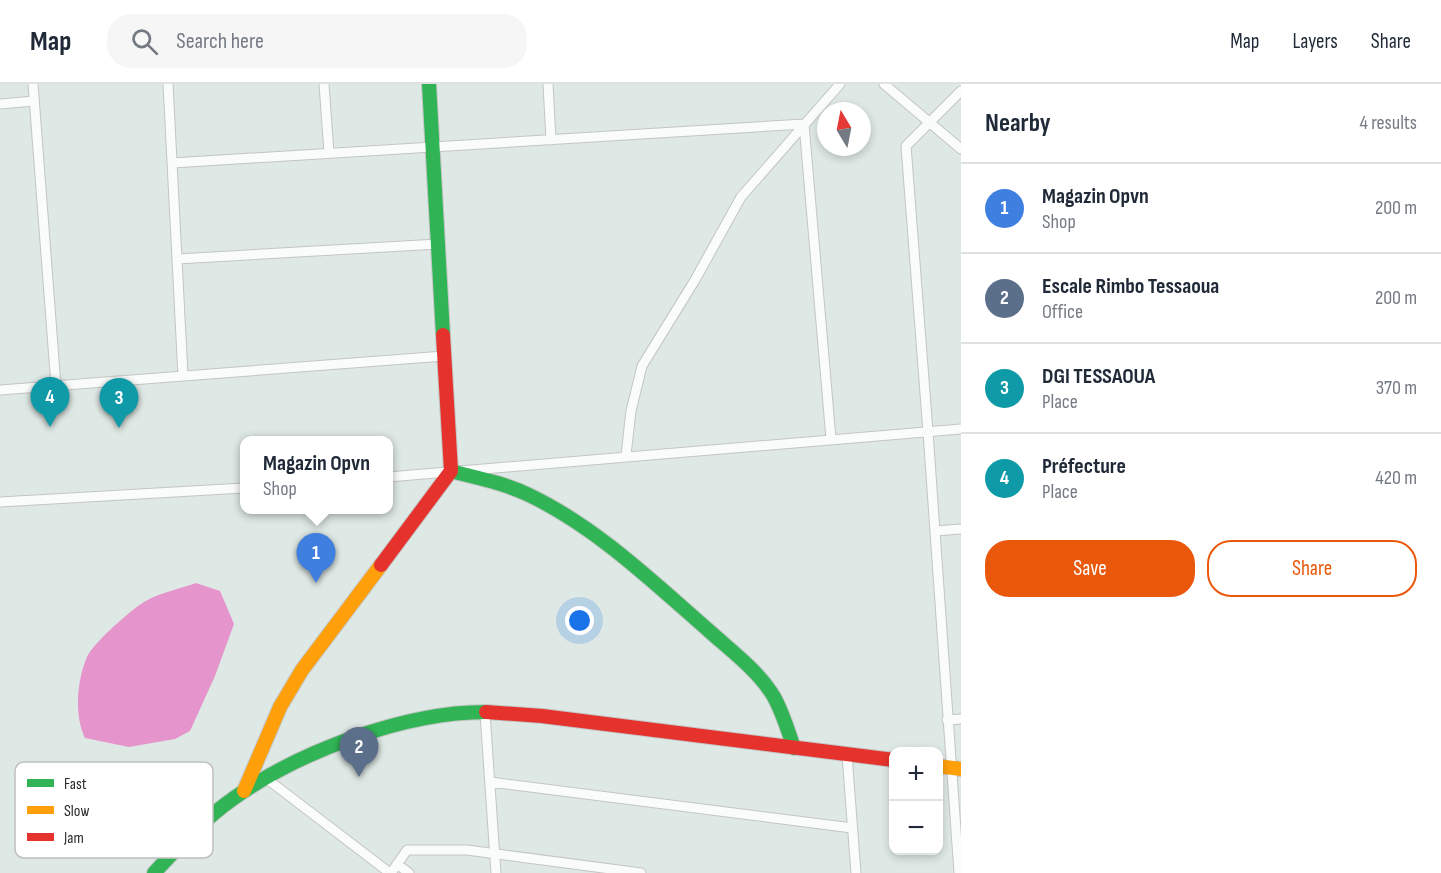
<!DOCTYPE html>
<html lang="en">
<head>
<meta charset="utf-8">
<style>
  body { margin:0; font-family:"Sofia Sans Condensed",sans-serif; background:#f6f6f7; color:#1f2937 }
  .controls { position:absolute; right:18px; bottom:18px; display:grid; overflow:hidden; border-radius:12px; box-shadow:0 3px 9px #0003 }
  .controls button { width:54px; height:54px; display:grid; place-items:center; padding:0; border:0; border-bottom:2px solid #e0e1e3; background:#fff; color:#1f2937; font:30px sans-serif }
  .compass { position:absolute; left:817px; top:18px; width:54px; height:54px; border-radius:50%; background:#fff; box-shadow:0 3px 9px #0003; rotate:350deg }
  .you { position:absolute; left:580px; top:537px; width:21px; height:21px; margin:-15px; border:4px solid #fff; border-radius:50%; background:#1a73e8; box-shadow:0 0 0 9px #1a73e833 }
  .badge { display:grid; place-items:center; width:39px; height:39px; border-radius:50%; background:#ea580c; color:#fff; font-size:20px; font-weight:700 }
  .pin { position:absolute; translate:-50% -50px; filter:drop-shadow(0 2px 3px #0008) }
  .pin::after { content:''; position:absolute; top:32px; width:21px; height:18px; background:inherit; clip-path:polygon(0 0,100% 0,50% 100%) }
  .popup { position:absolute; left:240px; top:352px; width:153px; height:78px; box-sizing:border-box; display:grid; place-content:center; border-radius:12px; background:#fff; filter:drop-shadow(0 2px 4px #0005); font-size:20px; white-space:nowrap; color:#747a83 }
  .popup b { font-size:22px; color:#1f2937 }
  .popup::after { content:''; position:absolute; left:50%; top:100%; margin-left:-12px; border:12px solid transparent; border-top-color:#fff }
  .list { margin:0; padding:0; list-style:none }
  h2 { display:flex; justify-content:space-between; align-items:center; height:78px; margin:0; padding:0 24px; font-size:26px }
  h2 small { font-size:20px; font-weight:400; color:#747a83 }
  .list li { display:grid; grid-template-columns:39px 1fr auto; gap:18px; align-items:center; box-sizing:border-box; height:90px; padding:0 24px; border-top:2px solid #e0e1e3 }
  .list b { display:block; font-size:22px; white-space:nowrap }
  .list p { margin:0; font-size:20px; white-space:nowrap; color:#747a83 }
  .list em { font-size:20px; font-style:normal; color:#747a83 }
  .actions { display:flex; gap:12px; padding:18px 24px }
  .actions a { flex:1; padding:14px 0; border:2px solid #ea580c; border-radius:24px; text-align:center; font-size:21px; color:#ea580c }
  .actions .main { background:#ea580c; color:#fff }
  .icon { flex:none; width:33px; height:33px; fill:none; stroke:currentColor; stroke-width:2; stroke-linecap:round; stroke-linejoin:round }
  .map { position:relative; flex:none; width:961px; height:789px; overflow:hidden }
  header { display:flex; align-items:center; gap:36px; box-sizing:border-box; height:84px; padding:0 30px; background:#fff; border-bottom:2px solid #e0e1e3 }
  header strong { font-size:28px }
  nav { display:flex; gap:33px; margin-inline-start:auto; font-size:21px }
  .search { width:420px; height:54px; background:#f6f6f7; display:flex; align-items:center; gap:15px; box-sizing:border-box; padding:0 21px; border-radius:24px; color:#747a83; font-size:22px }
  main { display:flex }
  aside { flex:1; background:#fff }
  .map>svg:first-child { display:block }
</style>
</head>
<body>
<header>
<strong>Map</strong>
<div class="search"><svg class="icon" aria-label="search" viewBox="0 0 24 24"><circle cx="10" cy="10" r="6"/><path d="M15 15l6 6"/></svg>Search here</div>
<nav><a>Map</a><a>Layers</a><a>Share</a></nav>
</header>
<main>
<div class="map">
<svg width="961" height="789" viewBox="0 0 961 789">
  <rect width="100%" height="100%" fill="#dee8e4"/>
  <!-- water -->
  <path fill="#e595cb" d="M196 499 220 507 234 540 215 592 190 647 175 655 129 663 85 654C74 631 77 596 87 573 93 559 131 526 144 518 159 509 179 505 196 499Z"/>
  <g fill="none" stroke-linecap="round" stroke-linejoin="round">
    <defs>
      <path id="street" d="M33 0 56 302
        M168 0 183 292
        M324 0 329 69
        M548 0 551 56
        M884 0 961 65
        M0 20 34 17
        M804 40 831 355
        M172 79 804 40
        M177 175 438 160
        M0 306 444 272
        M626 371 631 327 642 282 695 196 741 113 840 0
        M388 393 961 345
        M0 418 244 404
        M935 447 961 445
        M485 629 496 789
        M947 636 961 635
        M847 671 856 789
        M267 695 390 789
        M490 698 852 744
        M397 780 409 789
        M391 789 407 766H467L641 789
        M959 789 928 348 906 62 961 7"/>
      <path id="fast" d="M429 0 443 251
        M451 387C478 394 504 399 529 411 596 443 652 497 707 545 730 566 758 586 774 613 783 629 788 647 794 664
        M154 789C179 762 204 735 234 714 300 667 405 628 486 628"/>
      <path id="slow" d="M938 682 961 685
        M244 707 280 623 302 586 381 481"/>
      <path id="jam" d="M381 481 451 387 443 251
        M486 628 542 632 894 676"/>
    </defs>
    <!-- street casing -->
    <use href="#street" stroke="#c4c5c4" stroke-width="11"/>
    <!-- fast casing -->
    <use href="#fast" stroke="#c4c5c4" stroke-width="16"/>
    <!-- slow casing -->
    <use href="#slow" stroke="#c4c5c4" stroke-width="16"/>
    <!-- jam casing -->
    <use href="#jam" stroke="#c4c5c4" stroke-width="16"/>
    <!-- street -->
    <use href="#street" stroke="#fafcfb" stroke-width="9"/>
    <!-- fast -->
    <use href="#fast" stroke="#30b455" stroke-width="14"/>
    <!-- slow -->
    <use href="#slow" stroke="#ff9f0a" stroke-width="14"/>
    <!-- jam -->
    <use href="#jam" stroke="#e5322d" stroke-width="14"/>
  </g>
  <!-- legend -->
  <rect x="15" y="678" width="198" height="96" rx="9" fill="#fff" stroke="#bfbfbf" stroke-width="1.5"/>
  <rect x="27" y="695" width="27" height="8" fill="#30b455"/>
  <rect x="27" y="722" width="27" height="8" fill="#ff9f0a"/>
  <rect x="27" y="749" width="27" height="8" fill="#e5322d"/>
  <g font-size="16" fill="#292929">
    <text x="64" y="705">Fast</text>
    <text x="64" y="732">Slow</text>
    <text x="64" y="759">Jam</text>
  </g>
</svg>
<div class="controls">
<button>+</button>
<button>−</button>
</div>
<svg class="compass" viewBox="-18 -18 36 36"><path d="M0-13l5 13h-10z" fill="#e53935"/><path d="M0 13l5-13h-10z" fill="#747a83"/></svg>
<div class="you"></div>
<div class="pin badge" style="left:316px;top:499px;background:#3f7fe0">1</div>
<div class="popup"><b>Magazin Opvn</b>Shop</div>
<div class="pin badge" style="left:359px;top:693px;background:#5c6f8a">2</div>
<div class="pin badge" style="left:119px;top:344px;background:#0f9aa8">3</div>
<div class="pin badge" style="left:50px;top:343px;background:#0f9aa8">4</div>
</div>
<aside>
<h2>Nearby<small>4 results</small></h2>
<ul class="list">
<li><span class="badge" style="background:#3f7fe0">1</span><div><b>Magazin Opvn</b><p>Shop</p></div><em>200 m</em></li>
<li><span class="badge" style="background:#5c6f8a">2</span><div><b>Escale Rimbo Tessaoua</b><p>Office</p></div><em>200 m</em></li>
<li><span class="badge" style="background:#0f9aa8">3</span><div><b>DGI TESSAOUA</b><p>Place</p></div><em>370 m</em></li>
<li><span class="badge" style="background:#0f9aa8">4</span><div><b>Préfecture</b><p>Place</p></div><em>420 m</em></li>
</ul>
<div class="actions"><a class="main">Save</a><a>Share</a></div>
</aside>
</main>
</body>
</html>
